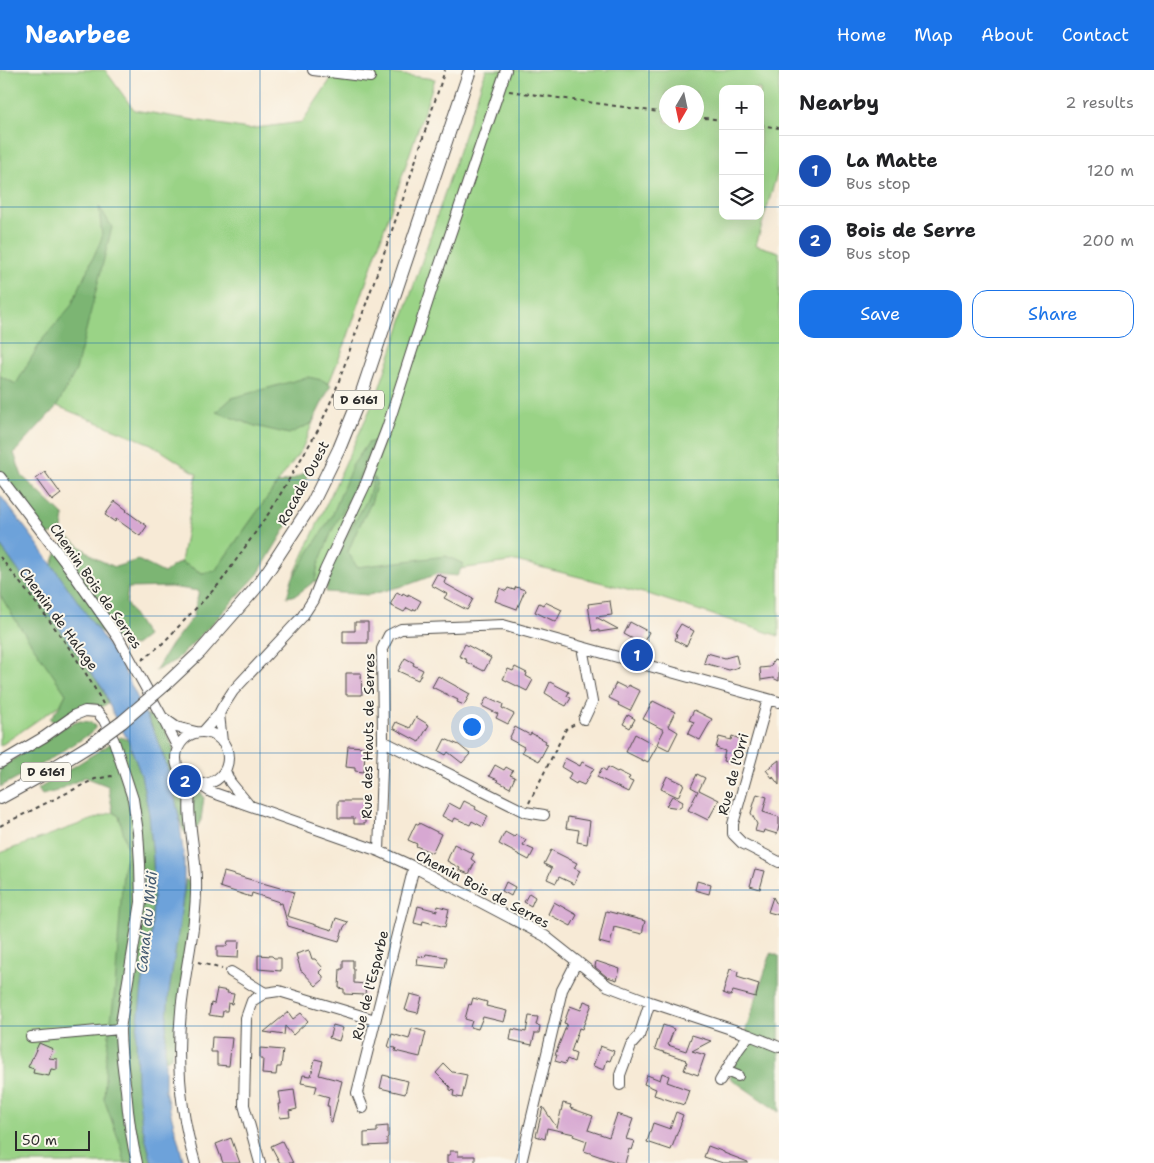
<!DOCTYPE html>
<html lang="en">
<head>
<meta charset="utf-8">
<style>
  body { margin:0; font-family:"Shantell Sans",sans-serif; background:#f6f6f6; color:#202124 }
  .controls { position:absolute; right:15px; top:15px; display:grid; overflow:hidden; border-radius:10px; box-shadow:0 5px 20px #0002 }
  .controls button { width:45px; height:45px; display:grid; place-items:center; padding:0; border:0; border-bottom:1px solid #e0e0e0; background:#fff; color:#202124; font:25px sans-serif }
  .compass { position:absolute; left:659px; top:15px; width:45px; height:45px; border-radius:50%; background:#fff; box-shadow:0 5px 20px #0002; rotate:189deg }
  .scale { position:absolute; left:15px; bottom:12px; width:75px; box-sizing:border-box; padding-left:5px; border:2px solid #2b2b2b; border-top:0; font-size:14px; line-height:18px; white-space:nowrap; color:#2b2b2b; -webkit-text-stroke:4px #fbf7ec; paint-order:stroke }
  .you { position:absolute; left:471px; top:656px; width:18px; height:18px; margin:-12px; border:4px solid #fff; border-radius:50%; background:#1a73e8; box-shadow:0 0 0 8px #1a73e833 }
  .badge { display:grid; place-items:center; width:32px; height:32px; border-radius:50%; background:#1a73e8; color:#fff; font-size:16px; font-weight:700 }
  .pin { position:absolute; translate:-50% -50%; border:2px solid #fff; box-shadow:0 1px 5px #0006 }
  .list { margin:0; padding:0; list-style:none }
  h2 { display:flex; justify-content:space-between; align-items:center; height:65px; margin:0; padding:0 20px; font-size:21px }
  h2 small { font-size:16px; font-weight:400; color:#757577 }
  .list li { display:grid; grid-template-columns:32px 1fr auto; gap:15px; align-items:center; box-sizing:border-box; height:70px; padding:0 20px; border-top:1px solid #e0e0e0 }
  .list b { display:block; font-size:19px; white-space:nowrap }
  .list p { margin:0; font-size:16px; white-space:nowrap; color:#757577 }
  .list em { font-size:16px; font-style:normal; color:#757577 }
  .actions { display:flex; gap:10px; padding:15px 20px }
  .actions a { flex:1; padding:11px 0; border:1px solid #1a73e8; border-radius:15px; text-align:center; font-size:18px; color:#1a73e8 }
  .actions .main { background:#1a73e8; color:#fff }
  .icon { flex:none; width:28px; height:28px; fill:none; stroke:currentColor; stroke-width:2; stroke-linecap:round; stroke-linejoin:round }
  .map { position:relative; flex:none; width:779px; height:1093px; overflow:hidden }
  header { display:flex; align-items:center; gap:30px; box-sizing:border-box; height:70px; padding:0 25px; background:#1a73e8; color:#fff }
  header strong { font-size:24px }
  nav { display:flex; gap:28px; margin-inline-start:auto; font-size:18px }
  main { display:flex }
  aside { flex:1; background:#fff }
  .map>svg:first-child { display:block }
</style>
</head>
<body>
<header>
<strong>Nearbee</strong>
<nav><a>Home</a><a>Map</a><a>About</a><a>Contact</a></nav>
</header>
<main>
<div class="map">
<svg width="779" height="1093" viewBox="0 0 779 1093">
  <rect width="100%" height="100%" fill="#fbf7ec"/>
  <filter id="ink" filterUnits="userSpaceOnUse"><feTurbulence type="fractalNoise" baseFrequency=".02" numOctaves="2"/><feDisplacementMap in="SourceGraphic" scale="10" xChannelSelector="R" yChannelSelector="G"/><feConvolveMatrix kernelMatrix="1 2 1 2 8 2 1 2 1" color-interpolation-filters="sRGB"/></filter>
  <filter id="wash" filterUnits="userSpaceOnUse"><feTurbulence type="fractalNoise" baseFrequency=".0096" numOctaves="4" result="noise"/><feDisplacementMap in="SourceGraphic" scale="20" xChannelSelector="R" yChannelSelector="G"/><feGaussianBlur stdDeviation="1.12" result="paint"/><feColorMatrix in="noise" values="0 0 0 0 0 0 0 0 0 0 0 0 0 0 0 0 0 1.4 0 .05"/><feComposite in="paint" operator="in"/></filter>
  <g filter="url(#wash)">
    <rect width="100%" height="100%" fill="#f7ead6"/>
    <!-- green -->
    <path fill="#9ad386" stroke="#627f58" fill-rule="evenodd" d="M0 0H105L134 40 248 59 302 52 337 0H362L435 9 347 269 302 379 215 501 202 503 181 492 197 404 151 374 57 336 0 306Z
      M486 0H779V97L756 175 779 182V566L651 525 516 491 332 517 294 505 378 322ZM723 19H760V146H723ZM666 22H696V52H666Z
      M0 522 66 624 61 634 0 676Z
      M113 742 119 746 129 777 126 878 110 1025 126 1093H0V783Z"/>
    <!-- forest -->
    <path fill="#7bb573" stroke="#53704f" d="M99 136 112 157 76 300 57 336 14 383 22 406 64 446 62 459 43 468 0 413V306L16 314 42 270 71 236 102 168Z
      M308 307 322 310 331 315 312 353 289 364 255 356 216 342 232 328Z
      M374 371 351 425 332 461 318 495 315 511 296 525 287 527 292 509 332 446 352 396 368 373Z
      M309 400 295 443 258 504 209 557 176 590 155 601 171 575 193 547 199 521 171 517 128 518 126 533 147 566 134 576 107 566 96 558 52 495 55 486 69 468 97 489 115 497 138 490 164 503 173 496 181 492 202 503 215 501 277 414 295 408Z
      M374 407 377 412 371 433 355 465 348 482 357 497 446 486 464 494 457 506 437 504 410 514 369 525 326 522 331 493 368 428Z
      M0 475 103 619 108 633 102 637 93 634 54 652 50 649 61 634 66 624 18 554 0 525Z
      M146 644 160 650 173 676 174 689 195 714 204 727 201 750 195 761 184 762C177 744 175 725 170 706 164 684 156 664 146 644Z
      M80 651 89 652 95 655V658L91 663 46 692 0 717V698L66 656Z
      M121 667 128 670 141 705 149 744 153 788 154 815 151 866 142 917V1055L152 1093H125L122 1079 104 1029 106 988 115 919 123 800 128 781 119 746 113 742 108 716 85 707 57 721 42 725 38 719Z
      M186 809 196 820 175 973 172 986 165 991V976L169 919Z
      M771 883 779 886V1042L730 1008Z"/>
    <!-- water -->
    <path fill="#6da2da" stroke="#4c6682" d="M0 425 36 472 120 592 156 666 170 705 179 747 184 789V819L178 864 169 922 165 976V1021L184 1093H152L142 1055 137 1012 136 968 142 917 151 866 154 815 153 788 149 744 141 705 128 670 114 646 103 619 0 475Z"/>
    <g id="blocks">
      <!-- building -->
      <path fill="#d7a8d2" d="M45 402 61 424 52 431 36 409Z
        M115 431 127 440 126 441 147 456 140 466 116 449 115 452 105 445Z
        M437 504 446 508 444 513 473 529 467 540 444 528 447 524 431 515Z
        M516 517 525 520 517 539 495 531 500 518 506 521 508 518 514 520Z
        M397 522 402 525 403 523 408 526V524L421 531 416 540 414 539 413 541 407 538 404 542 390 535Z
        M610 531 612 545 596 547 618 559 599 562V560L592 561 588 534Z
        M545 532 562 540 556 552 535 542 539 533 543 535Z
        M355 552H368V573H343V561H355Z
        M630 552 649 562 641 577 631 572 633 569 624 564Z
        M681 554 694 561 686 576 675 570 677 565 675 564Z
        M465 574 491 588 484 601 466 592 467 590 459 586Z
        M707 583 725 588 736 585 739 597 729 600 704 593Z
        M405 588 414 593 413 595 423 600 418 610 398 601Z
        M774 590 779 592V611L773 608 761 610 760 598 770 597Z
        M515 597 527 603 526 606 533 610 527 621 503 609 508 599 513 601Z
        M346 603H361L362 625H346Z
        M438 606 470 624 464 635 457 632 458 630 432 617Z
        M550 612 569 622 567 626 571 628 566 636 553 629V628L545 623Z
        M616 613 626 618 628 615 640 621 630 641 618 635 619 633 609 628Z
        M487 627 503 634 502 638 514 644 508 654 496 648 498 644 482 636Z
        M653 631 675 642 668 656 678 662 669 680 657 674 664 660 643 649Z
        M694 640 712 649 700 670 688 664 694 652 689 650Z
        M628 645 635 649 630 658 623 654Z
        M416 647 429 655 419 672 393 658 396 652 410 658Z
        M515 657 530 665 531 663 546 671 545 673 548 674 539 691 522 682 524 677 509 669Z
        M635 664 657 676 648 692 644 690V691L626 682Z
        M732 666 740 669 733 694 723 691 725 681 716 678 719 667 731 670Z
        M445 669 459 675 470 684 462 693 448 682 446 685 439 681Z
        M348 676 365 677 364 702 355 701V698L346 697Z
        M565 688 580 696 582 692 594 698 584 715 577 712 576 714 568 709 571 703 561 697Z
        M779 690V715L773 707V709L766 700Z
        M495 695 504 700 506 697 513 701 510 705 515 707 510 718 497 711 498 710 489 706Z
        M608 697 617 702 618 701 630 707 628 710 633 712 628 722 597 707 602 698 606 701Z
        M697 704 705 708 699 720 719 730 708 750 688 740 698 721 691 717Z
        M667 706 684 714 678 727 661 719Z
        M757 724 767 727 763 742 779 747V756L777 764 764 760 763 763 755 761 757 754 751 743Z
        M672 726 683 732 680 738 666 736Z
        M338 731H365V754H354V748H338Z
        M464 731 476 737 475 739 488 746 483 757 472 751 470 755 455 748 453 752 442 746 449 733 460 739Z
        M568 747 590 751 587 774 577 772 579 760 566 758Z
        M416 753 419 755V753L441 764 432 783 416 776 417 774 408 770Z
        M505 762 514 767 516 765 526 770 523 775 534 780 529 790 499 774Z
        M454 774 474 784 471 789 475 792 469 804 459 800 460 798 447 791Z
        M551 780 577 793 574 798 580 801 574 814 559 807 556 813 547 809 552 798 544 794Z
        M755 799 765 801 760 819 750 816Z
        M224 802 294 822 287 846 332 860 336 848 348 852 344 857 339 871 288 856 282 833 278 834 279 832 252 823 251 827 220 817Z
        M697 811 711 815 709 824 695 820Z
        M506 812 515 817 511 826 502 821Z
        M529 823 535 827 531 836 524 832Z
        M773 827 779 838V845L768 842Z
        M554 832 577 845 571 856 548 844Z
        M418 836 437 841 438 836 449 839 445 857 423 851 422 855 414 853Z
        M606 841 645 851 642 864 614 857 610 875 599 872Z
        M228 871H239L238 888 217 887V876H227Z
        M309 880 312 889H315L323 898 319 902 323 906V910L316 916 302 901H301L296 884Z
        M426 884 447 887 445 898 417 895 418 886 425 887Z
        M258 885 272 886 274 888H281V901L258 899Z
        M343 890H353V899H354V913L366 914 365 925 344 924V919L339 918 340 899H343Z
        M596 891 620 899 617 910 607 907 595 897Z
        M730 899 738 902 737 907 759 914 756 927 733 921 731 926 723 923Z
        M217 919 228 921 227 923 234 924 232 934 228 933 227 941H223L222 947 209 945 211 933 214 934Z
        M410 924 422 927 418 943 405 940Z
        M473 928 487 932 486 936 507 941 504 952 483 947 478 959 470 957 472 951 465 949 469 934 471 935Z
        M584 931 592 934 582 959 579 958 571 982 576 984 574 992 567 989 565 994 555 991 557 985H555L567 954 564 953 570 936 581 940Z
        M288 942 293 949 301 943 308 951 293 965 285 956 284 965 264 962Z
        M529 946 538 947 536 955 540 956 539 963H535L532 975 510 970 512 959 526 962Z
        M333 955 343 958 339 971 329 968Z
        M663 955 674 959 668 975 686 981 692 965 711 971 692 981 705 985 698 1005 684 1000 687 992 685 991 686 990 655 979Z
        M412 958 426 962 420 987 395 981 396 978 388 977 392 964 409 969Z
        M212 967 232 968 229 996 217 995V982H211Z
        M39 973 53 979 49 988 57 989V1000L51 999 49 1006 33 1003 34 999 28 997Z
        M600 976 614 981 610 991 607 990 604 1000 593 996Z
        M260 978 283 980 281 997H277L276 1005 262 1004 263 989H260Z
        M315 989 323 991 319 1005 342 1011 332 1052H330L329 1036H327L329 1027 315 1023 317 1016 301 1013 303 1005 311 1006Z
        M444 994 452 1002 467 1005 462 1028 453 1026 454 1021 450 1020V1017L436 1003Z
        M662 1003 669 1006 667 1012 689 1020 684 1035 654 1025 656 1019 644 1014 647 1005 660 1010Z
        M383 1005 408 1011 405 1024 380 1018Z
        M294 1020 297 1039 289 1041 290 1047 280 1048 278 1034H281L279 1022Z
        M563 1033 571 1035 570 1038 593 1046 588 1060 609 1067 617 1044 633 1049 626 1069 634 1071 631 1080 629 1079 625 1093H619L584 1081 587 1071 573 1066 574 1064 547 1058 545 1069 536 1066 543 1037 557 1058Z
        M676 1042 683 1045 681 1050H682L671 1080 647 1072 653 1053 670 1059Z
        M388 1056V1067L387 1068V1075L364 1076V1063L377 1062V1057Z
        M231 1068 240 1093H223L219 1082 216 1074Z
        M282 1071 293 1093H280L271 1076Z
        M708 1076 724 1082V1083L748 1092V1093H723L704 1087Z
        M450 1081H458V1086H475V1093H447V1085H450Z"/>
    </g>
  </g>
  <g filter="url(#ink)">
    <use href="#blocks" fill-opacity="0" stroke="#4a4845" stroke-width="1"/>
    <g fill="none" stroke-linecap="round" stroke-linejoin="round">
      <defs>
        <path id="minor" d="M313 0 370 7
          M0 407 68 496 119 569 162 647
          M582 577 592 632 584 649
          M768 629 733 754V764L742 773 779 792
          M219 644 222 672
          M203 662 219 644 222 638 233 621 302 547 313 530 325 500 366 413 387 358 433 215 506 0
          M176 688a26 26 0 1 1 52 0a26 26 0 1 1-52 0Z
          M383 671 525 742 544 745
          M178 678 162 647 176 657 196 662
          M0 693 44 667 75 645 85 641 97 642 104 650 114 671 133 729 138 762 140 794 141 832 120 959C120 979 123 1000 126 1020 128 1045 131 1069 137 1093
          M225 701 230 712 248 734
          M192 712C184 742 196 779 196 810 197 846 189 881 184 916 175 976 178 1035 195 1093
          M199 714 211 722 379 781 414 797 545 866 608 916 650 932 749 965 779 977
          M379 781 383 671 382 579 389 565 401 559 503 555 779 632
          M231 902 265 923
          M31 967 120 959
          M726 1001 738 1006
          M720 1011 738 980 749 965
          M620 1015V1005L631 975 639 966 650 932
          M363 1038 357 1023 414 797
          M260 1093 244 1035 246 948 252 931 265 923 279 921 375 950
          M521 1093 562 920 577 891"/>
        <path id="major" d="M165 615 199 583 255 519 270 498 313 432 339 379 361 325 470 0
          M0 728 40 706 92 674"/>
      </defs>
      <!-- minor casing -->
      <use href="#minor" stroke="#4a4845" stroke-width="12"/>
      <!-- major casing -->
      <use href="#major" stroke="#4a4845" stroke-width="14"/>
      <!-- path -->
      <path stroke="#4a4845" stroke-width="2" stroke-dasharray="4 4" stroke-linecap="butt" d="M509 21 666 43
        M696 47 723 50
        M760 55 779 58
        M0 487C37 535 76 581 103 634
        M142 590 162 574 220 513 271 440 318 360 335 322 403 129 445 0
        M529 733 566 659 575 654
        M0 756 95 709 111 706 116 708
        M198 892 222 899"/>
      <!-- minor -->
      <use href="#minor" stroke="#fff" stroke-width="10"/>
      <!-- major -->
      <use href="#major" stroke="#fff" stroke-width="12"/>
      <defs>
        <path id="major-bridge" d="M92 674 122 652 165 615"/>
      </defs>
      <!-- major-bridge casing -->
      <use href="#major-bridge" stroke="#4a4845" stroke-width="14" stroke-linecap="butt"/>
      <!-- major-bridge -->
      <use href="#major-bridge" stroke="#fff" stroke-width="12"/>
    </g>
  </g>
  <!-- grid -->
  <path fill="none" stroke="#1f6fb2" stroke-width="1" stroke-opacity="0.55" d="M130 0V1093M260 0V1093M390 0V1093M519 0V1093M649 0V1093M0 137H723M760 137H779M0 273H779M0 410H779M0 546H779M0 683H779M0 820H779M0 956H779"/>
  <g text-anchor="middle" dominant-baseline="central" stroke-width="4" stroke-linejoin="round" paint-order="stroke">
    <!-- shield labels -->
    <g fill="#fbf7ec" stroke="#696865" stroke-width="1">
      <rect x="334" y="320.5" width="50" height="19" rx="4"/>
      <rect x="21" y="692.5" width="50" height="19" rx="4"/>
    </g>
    <g font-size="12" font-weight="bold" fill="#2b2b2b">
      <text x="359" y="330">D 6161</text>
      <text x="46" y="702">D 6161</text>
    </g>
    <!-- street labels -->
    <g font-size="14" fill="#2b2b2b" stroke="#fbf7ec">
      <text transform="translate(303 413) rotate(-62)">Rocade Ouest</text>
      <text transform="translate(96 516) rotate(55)">Chemin Bois de Serres</text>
      <text transform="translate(59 549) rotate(54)">Chemin de Halage</text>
      <text transform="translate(368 666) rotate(-89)">Rue des Hauts de Serres</text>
      <text transform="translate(733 704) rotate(-75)">Rue de l'Orri</text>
      <text transform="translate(483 819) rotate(28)">Chemin Bois de Serres</text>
      <text transform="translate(370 915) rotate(-76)">Rue de l'Esparbe</text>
    </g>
    <!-- water labels -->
    <g font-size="15" font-style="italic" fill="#455b71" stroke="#fbf7ec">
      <text transform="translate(147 852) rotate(-84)">Canal du Midi</text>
    </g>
  </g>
</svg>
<div class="controls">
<button>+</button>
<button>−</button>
<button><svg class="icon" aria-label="layers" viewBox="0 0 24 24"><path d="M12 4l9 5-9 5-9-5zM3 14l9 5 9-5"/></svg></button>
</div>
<svg class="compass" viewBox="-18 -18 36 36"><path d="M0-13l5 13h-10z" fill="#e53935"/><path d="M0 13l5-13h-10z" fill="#757577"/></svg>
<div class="scale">50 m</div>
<div class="you"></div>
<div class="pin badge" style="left:637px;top:585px;background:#1a4fb4">1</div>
<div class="pin badge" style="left:185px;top:711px;background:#1a4fb4">2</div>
</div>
<aside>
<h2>Nearby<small>2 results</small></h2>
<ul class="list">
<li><span class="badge" style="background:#1a4fb4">1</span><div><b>La Matte</b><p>Bus stop</p></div><em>120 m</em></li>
<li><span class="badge" style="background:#1a4fb4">2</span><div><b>Bois de Serre</b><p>Bus stop</p></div><em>200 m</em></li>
</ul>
<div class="actions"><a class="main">Save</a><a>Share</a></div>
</aside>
</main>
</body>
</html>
